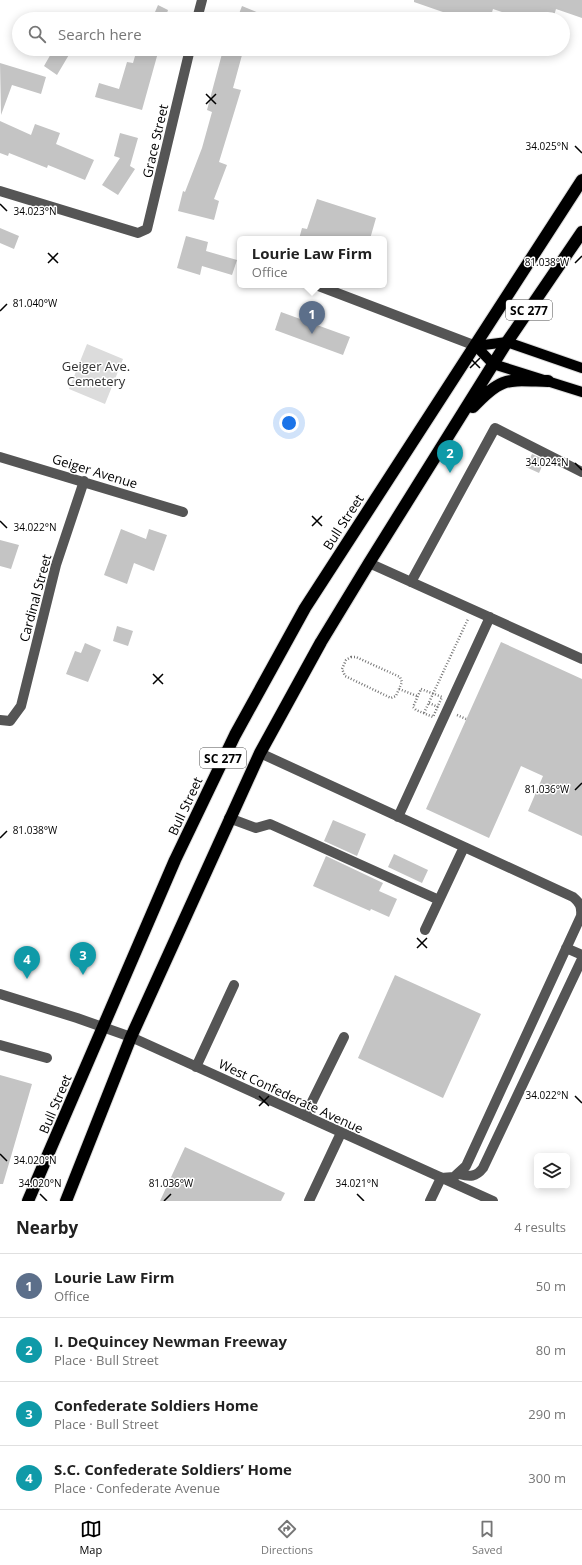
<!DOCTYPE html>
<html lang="en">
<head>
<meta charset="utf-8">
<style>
  body { margin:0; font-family:"Open Sans",sans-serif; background:#f2f2f2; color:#222 }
  .controls { position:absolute; right:12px; bottom:12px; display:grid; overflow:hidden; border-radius:6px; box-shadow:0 2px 10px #0003 }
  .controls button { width:36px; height:36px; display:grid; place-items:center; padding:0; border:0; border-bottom:1px solid #e0e0e0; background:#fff; color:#222; font:20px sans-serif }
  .you { position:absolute; left:289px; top:423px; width:14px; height:14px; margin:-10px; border:3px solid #fff; border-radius:50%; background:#1a73e8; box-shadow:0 0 0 6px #1a73e833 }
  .badge { display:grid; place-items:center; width:26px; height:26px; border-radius:50%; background:#000; color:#fff; font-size:13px; font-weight:700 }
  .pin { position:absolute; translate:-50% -33px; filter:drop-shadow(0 1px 2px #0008) }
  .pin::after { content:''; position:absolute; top:21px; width:14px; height:12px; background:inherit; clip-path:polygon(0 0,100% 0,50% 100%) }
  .popup { position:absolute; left:237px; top:236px; width:150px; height:52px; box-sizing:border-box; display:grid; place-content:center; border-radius:6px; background:#fff; filter:drop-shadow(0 1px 3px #0005); font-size:13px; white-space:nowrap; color:#767676 }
  .popup b { font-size:15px; color:#222 }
  .popup::after { content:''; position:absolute; left:50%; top:100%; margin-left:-8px; border:8px solid transparent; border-top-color:#fff }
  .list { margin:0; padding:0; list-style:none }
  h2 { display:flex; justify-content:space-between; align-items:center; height:52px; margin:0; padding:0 16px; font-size:17px }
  h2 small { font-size:13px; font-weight:400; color:#767676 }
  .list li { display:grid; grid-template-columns:26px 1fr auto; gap:12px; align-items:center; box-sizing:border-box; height:64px; padding:0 16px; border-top:1px solid #e0e0e0 }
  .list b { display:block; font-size:15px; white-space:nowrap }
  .list p { margin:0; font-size:13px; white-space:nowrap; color:#767676 }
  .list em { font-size:13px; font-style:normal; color:#767676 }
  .icon { flex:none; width:22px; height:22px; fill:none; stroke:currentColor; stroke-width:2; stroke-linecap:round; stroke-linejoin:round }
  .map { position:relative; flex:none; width:582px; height:1201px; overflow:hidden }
  .search { position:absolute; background:#fff; box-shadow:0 2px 10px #0003; left:12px; right:12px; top:12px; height:44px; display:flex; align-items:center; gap:10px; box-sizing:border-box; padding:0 14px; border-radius:22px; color:#767676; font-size:15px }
  .sheet { height:308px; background:#fff }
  nav { display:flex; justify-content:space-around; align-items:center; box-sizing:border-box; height:56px; border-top:1px solid #e0e0e0; background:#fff; font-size:11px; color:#767676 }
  nav a { display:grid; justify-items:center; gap:2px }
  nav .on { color:#000 }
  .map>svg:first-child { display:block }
</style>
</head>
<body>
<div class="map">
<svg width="582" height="1201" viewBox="0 0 582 1201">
  <rect width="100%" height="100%" fill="#fff"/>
  <!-- green -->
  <path fill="#dcdcdc" d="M87 344 123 359 105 404 69 389Z"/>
  <!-- building -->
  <path fill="#c4c4c4" d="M414 0H582V18L556 9 553 19H523L493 9 490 19H463L414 2Z
    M158 5 168 10 165 19H152Z
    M242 6 274 19H237Z
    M59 49H64L70 53 57 75 44 66 52 52 55 54Z
    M137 49H159L142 110 95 97 99 83 119 89 127 62 133 63Z
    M223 50 242 55 233 88 241 90 219 162 227 165 214 199 219 201 214 220 178 211 183 191 185 192 202 148 212 112 207 110Z
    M0 63 46 77 41 94 12 85 1 115Z
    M0 121 31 135 35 124 60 133 56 144 94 160 85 180 48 165 47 168 9 153 8 156 0 153Z
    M120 133 138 138 130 166 135 169 118 195 102 185 120 158 114 156Z
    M317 199 376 218 370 239H299L302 228 307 229Z
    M0 228 19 236 14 249 0 243Z
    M186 236 208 242 206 251 237 260 232 275 202 266 200 275 177 268Z
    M281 312 350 337 343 355 275 330Z
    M532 454 545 460 539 473 526 467Z
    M121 529 146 539 149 529 167 535 154 571 134 563 127 584 104 575Z
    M0 540 19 545 11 569 0 566Z
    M117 626 133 631 128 646 113 641Z
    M501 642 582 679V836L528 811 543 776 521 766 489 838 426 809Z
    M85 643 101 650 88 682 66 674 75 651 81 653Z
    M333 820 366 834 357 856 324 841Z
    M394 854 428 870 422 883 388 867Z
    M326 856 383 883 379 891 397 899 389 917 371 909 370 911 313 886Z
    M395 975 481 1014 443 1098 358 1058Z
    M0 1075 32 1084 3 1184H0Z
    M185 1147 285 1193 281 1201H160Z"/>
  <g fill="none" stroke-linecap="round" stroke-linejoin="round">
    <defs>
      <path id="major" d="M476 346 493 364 582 392
        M476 346 507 342 582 368"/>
      <path id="highway" d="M473 407C502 376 507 380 548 381
        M28 1201 175 860 235 735 305 608 582 180
        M66 1201 131 1037 260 753 321 642 369 563 507 342 582 232"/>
    </defs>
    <!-- major casing -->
    <use href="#major" stroke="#dbdbdb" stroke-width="12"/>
    <!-- highway casing -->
    <use href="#highway" stroke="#dbdbdb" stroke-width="14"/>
    <!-- path -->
    <path stroke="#777" stroke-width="2.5" stroke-dasharray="1 2" stroke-linecap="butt" d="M351 657H356L400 677 402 682 396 696 391 698 345 676 342 669 346 660Z
      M399 689 417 696
      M421 689 442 697 433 717 416 710 413 707Z
      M429 703 438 707
      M424 713 468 619
      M457 715 466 719"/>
    <!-- minor -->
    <path stroke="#555" stroke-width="10" d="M197 19 202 0
      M0 191 138 233 147 229 190 49
      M316 285 476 346
      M0 457 183 512
      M369 563 582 659
      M411 582 495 428 582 472
      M0 720 10 721 21 706 56 565 84 481
      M260 753 573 897C580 903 582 907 581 916L466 1166 454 1177 441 1178
      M398 817 490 617
      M229 818 256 828 270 824 439 900
      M425 930 464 847
      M566 948 582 955
      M0 994 77 1018 131 1037 493 1201
      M0 1045 47 1058
      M196 1067 234 985
      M305 1116 344 1037
      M459 1174C470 1177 476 1177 483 1168L582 959
      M309 1201 341 1133
      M430 1201 441 1178"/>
    <!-- major -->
    <use href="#major" stroke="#000" stroke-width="10"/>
    <!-- highway -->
    <use href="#highway" stroke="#000" stroke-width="12"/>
  </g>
  <!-- ticks -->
  <path fill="none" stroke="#000" stroke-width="1.5" d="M206 94 216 104M206 104 216 94M575 146 582 153M0 204 7 211M48 253 58 263M48 263 58 253M575 263 582 256M0 311 7 304M470 358 480 368M470 368 480 358M575 463 582 470M312 516 322 526M0 521 7 528M312 526 322 516M153 674 163 684M153 684 163 674M575 790 582 783M0 838 7 831M417 938 427 948M417 948 427 938M259 1096 269 1106M575 1096 582 1103M259 1106 269 1096M0 1154 7 1161M40 1194 47 1201M357 1194 364 1201M164 1201 171 1194"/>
  <g text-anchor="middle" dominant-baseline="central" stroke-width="3" stroke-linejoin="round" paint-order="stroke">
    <!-- shield labels -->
    <g fill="#fff" stroke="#4c4c4c" stroke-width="1">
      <rect x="506" y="300" width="46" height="20" rx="3"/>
      <rect x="200" y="748" width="46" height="20" rx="3"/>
    </g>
    <g font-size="12" font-weight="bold" fill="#000">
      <text x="529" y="310">SC 277</text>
      <text x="223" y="758">SC 277</text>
    </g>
    <!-- street labels -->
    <g font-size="13" fill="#000" stroke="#fff">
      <text transform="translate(155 141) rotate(-77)">Grace Street</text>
      <text transform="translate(95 471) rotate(17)">Geiger Avenue</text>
      <text transform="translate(343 522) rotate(-57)">Bull Street</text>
      <text transform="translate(35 598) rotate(-75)">Cardinal Street</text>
      <text transform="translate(185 806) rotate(-65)">Bull Street</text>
      <text transform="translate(291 1096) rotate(25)">West Confederate Avenue</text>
      <text transform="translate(55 1104) rotate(-67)">Bull Street</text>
    </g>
    <!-- park labels -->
    <g font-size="13" fill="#333" stroke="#fff">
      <text x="96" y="366">Geiger Ave.<tspan x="96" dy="15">Cemetery</tspan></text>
    </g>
  </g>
  <g font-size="10" text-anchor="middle" fill="#000" stroke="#fff" stroke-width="3" stroke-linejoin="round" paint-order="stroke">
    <text x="547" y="150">34.025°N</text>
    <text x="35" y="215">34.023°N</text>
    <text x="547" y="266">81.038°W</text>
    <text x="35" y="307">81.040°W</text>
    <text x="547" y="466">34.024°N</text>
    <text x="35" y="531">34.022°N</text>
    <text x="547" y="793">81.036°W</text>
    <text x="35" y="834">81.038°W</text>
    <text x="547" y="1099">34.022°N</text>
    <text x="35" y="1164">34.020°N</text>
    <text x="40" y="1187">34.020°N</text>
    <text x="171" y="1187">81.036°W</text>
    <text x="357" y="1187">34.021°N</text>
  </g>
</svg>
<div class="controls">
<button><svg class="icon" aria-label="layers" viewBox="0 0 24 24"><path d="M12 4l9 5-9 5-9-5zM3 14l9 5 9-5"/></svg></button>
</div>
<div class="you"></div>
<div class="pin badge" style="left:312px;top:334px;background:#5c6f8a">1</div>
<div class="popup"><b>Lourie Law Firm</b>Office</div>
<div class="pin badge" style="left:450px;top:473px;background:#0f9aa8">2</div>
<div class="pin badge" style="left:83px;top:975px;background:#0f9aa8">3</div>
<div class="pin badge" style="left:27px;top:979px;background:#0f9aa8">4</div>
<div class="search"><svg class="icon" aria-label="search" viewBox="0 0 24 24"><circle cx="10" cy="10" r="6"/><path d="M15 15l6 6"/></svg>Search here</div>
</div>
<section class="sheet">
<h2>Nearby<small>4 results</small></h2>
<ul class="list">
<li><span class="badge" style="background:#5c6f8a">1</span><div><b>Lourie Law Firm</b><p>Office</p></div><em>50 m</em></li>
<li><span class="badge" style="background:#0f9aa8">2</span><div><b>I. DeQuincey Newman Freeway</b><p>Place · Bull Street</p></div><em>80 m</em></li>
<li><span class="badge" style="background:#0f9aa8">3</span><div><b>Confederate Soldiers Home</b><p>Place · Bull Street</p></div><em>290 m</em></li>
<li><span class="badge" style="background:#0f9aa8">4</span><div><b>S.C. Confederate Soldiers’ Home</b><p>Place · Confederate Avenue</p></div><em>300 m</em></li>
</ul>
</section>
<nav>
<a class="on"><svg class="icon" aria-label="map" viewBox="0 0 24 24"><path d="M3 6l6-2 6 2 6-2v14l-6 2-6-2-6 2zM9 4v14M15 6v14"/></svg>Map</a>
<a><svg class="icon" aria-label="directions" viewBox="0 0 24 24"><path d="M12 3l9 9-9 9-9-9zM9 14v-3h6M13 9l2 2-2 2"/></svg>Directions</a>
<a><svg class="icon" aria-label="saved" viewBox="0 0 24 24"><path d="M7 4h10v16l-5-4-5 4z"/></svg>Saved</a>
</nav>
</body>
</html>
